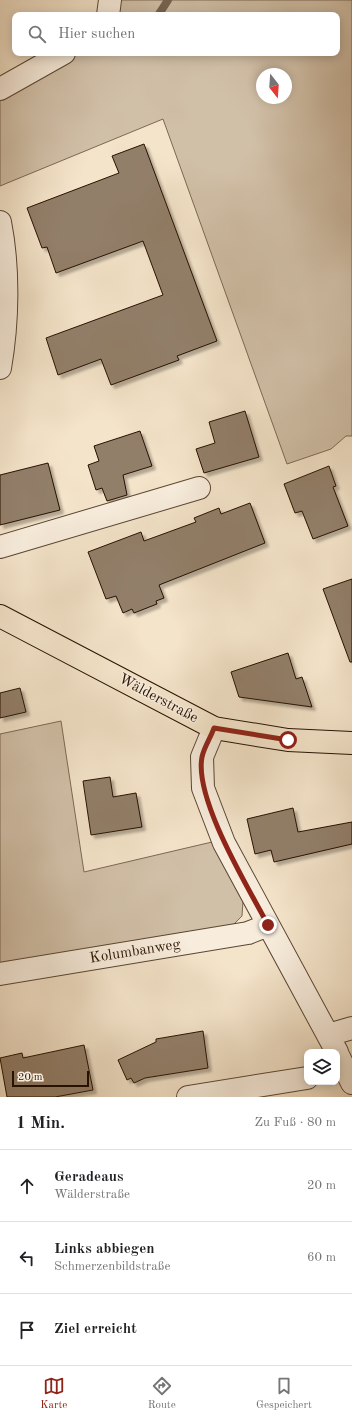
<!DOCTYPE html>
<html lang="de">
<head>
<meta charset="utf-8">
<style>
  body { margin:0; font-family:"Old Standard TT",serif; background:#f2f2f2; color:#202124 }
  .controls { position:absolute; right:12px; bottom:12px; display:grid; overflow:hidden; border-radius:8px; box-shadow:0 2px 10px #0003 }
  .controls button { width:36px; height:36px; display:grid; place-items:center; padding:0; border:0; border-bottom:1px solid #e0e0e0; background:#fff; color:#202124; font:20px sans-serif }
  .compass { position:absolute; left:256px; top:68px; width:36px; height:36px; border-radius:50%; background:#fff; box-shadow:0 2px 10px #0003; rotate:163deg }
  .scale { position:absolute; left:12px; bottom:10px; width:77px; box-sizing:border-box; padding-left:4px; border:2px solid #271101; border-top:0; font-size:11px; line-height:14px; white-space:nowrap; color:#271101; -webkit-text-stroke:3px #f8eddd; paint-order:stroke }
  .stop { position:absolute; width:12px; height:12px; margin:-9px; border:3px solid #8f2418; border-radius:50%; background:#fff }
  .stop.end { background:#8f2418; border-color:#fff; box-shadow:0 1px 4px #0008 }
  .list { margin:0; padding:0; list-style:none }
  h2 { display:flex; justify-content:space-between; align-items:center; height:52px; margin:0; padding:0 16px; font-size:17px }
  h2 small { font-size:13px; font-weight:400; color:#757577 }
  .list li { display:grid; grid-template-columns:26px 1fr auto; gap:12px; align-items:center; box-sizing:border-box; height:72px; padding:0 16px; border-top:1px solid #e0e0e0 }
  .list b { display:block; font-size:15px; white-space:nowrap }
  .list p { margin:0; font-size:13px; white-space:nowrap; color:#757577 }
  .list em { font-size:13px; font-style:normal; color:#757577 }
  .icon { flex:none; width:22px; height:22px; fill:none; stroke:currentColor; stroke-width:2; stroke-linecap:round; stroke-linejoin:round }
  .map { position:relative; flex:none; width:352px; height:1097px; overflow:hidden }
  .search { position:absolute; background:#fff; box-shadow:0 2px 10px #0003; left:12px; right:12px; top:12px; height:44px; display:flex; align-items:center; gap:10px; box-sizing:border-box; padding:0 14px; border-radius:8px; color:#757577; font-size:15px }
  .sheet { height:268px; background:#fff }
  nav { display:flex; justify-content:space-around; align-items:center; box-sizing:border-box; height:56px; border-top:1px solid #e0e0e0; background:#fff; font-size:11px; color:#757577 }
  nav a { display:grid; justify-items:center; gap:2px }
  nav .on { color:#8f2418 }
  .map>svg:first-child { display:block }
</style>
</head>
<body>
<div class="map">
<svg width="352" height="1097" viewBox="0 0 352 1097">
  <defs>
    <filter id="shadow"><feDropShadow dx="3.5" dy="3.5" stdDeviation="1" flood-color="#0004"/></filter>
  </defs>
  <rect width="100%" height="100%" fill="#f4e4ca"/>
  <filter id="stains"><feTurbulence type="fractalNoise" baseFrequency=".005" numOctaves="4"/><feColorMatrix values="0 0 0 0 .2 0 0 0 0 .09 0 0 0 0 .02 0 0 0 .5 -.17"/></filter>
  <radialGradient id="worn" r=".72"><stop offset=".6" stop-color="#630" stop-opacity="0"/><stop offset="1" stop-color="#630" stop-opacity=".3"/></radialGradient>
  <!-- green -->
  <path fill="#d1c0a8" stroke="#7c6854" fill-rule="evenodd" d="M111 0H352V436H346L331 449 287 464 163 119 0 186V90L67 53H337V15H110ZM262 74H286V98H262Z
    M61 721 84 872 212 842 243 901 242 916 232 926 0 965V734Z"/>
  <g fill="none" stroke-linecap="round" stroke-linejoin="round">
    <!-- stream -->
    <path stroke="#786451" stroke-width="8" d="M159 14 168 0"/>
  </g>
  <!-- building -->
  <path fill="#927f6a" stroke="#271101" filter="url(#shadow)" d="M144 144 217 341 177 356 179 360 111 385 101 359 58 375 46 338 163 295 143 241 56 273 47 247 42 248 27 208 119 173 112 156Z
    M245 411 259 457 204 473 196 449 215 443 209 422Z
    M140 431 152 466 123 475 127 495 107 501 102 488 96 490 88 465 99 461 94 446Z
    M48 463 60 510 0 525V475Z
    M329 466 336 486 333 487 348 526 313 539 302 511 295 513 284 484Z
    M250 503 265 543 159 585 164 598 156 601 157 604 134 613 132 609 123 613 116 596 106 599 88 552 141 532 144 541 196 522 194 518 219 508 221 514Z
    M352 579V662H350L323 589Z
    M288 653 296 679 302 677 312 707 239 697 231 672Z
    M20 688 26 712 0 718V693Z
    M110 777 113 797 136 793 142 827 91 835 83 781Z
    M293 808 298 832 352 822V844L274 862 271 850 255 854 247 819Z
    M203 1031 208 1068 145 1078 134 1083 131 1078 127 1080 118 1060 156 1042V1039Z
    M84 1045 93 1090 55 1097H7L0 1058 22 1053 23 1058Z"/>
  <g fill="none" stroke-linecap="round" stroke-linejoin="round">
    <defs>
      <path id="minor" d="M108 15 110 0
        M0 89 64 53
        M0 222C9 268 8 322 0 368
        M0 547 199 488
        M214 728 202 757 203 788 224 843 337 1052
        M0 974 248 933 268 925
        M328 1035 352 1028
        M337 1053 352 1083
        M188 1097 307 1078"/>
      <path id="major" d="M0 616 214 728 288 740 352 743"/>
    </defs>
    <!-- minor casing -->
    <use href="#minor" stroke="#5a4633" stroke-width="24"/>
    <!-- major casing -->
    <use href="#major" stroke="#271101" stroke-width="24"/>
    <!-- minor -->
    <use href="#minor" stroke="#f8eddd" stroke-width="22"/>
    <!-- major -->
    <use href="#major" stroke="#f4e4ca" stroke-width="22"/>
  </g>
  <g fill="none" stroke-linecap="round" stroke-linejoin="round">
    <!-- route -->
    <path stroke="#8f2418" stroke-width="5" d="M268 925C248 887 194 799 202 757 204 747 211 737 214 728L288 740"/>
  </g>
  <g text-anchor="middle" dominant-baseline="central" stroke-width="3" stroke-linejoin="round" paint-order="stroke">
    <!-- street labels -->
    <g font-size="15" fill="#271101" stroke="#f8eddd">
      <text transform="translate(158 699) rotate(28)">Wälderstraße</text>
      <text transform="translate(135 952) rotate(-9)">Kolumbanweg</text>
    </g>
  </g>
  <rect width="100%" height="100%" filter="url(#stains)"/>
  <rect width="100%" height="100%" fill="url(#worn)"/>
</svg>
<div class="controls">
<button><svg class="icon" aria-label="layers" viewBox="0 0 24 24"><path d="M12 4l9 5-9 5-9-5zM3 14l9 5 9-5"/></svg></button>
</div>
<svg class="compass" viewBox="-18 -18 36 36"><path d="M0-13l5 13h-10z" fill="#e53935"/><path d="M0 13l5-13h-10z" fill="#757577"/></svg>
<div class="scale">20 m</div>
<div class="stop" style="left:288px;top:740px"></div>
<div class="stop end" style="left:268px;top:925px"></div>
<div class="search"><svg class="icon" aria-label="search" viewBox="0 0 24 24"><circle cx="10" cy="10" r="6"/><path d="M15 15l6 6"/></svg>Hier suchen</div>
</div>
<section class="sheet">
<h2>1 Min.<small>Zu Fuß · 80 m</small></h2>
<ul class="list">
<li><svg class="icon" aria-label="ahead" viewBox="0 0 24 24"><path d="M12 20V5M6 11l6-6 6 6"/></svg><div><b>Geradeaus</b><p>Wälderstraße</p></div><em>20 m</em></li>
<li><svg class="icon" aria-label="left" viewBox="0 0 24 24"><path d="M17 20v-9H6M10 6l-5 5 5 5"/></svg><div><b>Links abbiegen</b><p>Schmerzenbildstraße</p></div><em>60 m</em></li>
<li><svg class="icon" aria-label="arrive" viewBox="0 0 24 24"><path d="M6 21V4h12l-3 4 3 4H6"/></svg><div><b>Ziel erreicht</b></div></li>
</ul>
</section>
<nav>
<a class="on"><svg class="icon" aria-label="map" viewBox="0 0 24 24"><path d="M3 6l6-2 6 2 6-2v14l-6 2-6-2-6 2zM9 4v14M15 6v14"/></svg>Karte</a>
<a><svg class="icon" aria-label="directions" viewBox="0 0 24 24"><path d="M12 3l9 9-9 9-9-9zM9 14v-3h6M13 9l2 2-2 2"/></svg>Route</a>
<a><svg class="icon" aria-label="saved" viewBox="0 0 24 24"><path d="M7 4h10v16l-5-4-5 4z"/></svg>Gespeichert</a>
</nav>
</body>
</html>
